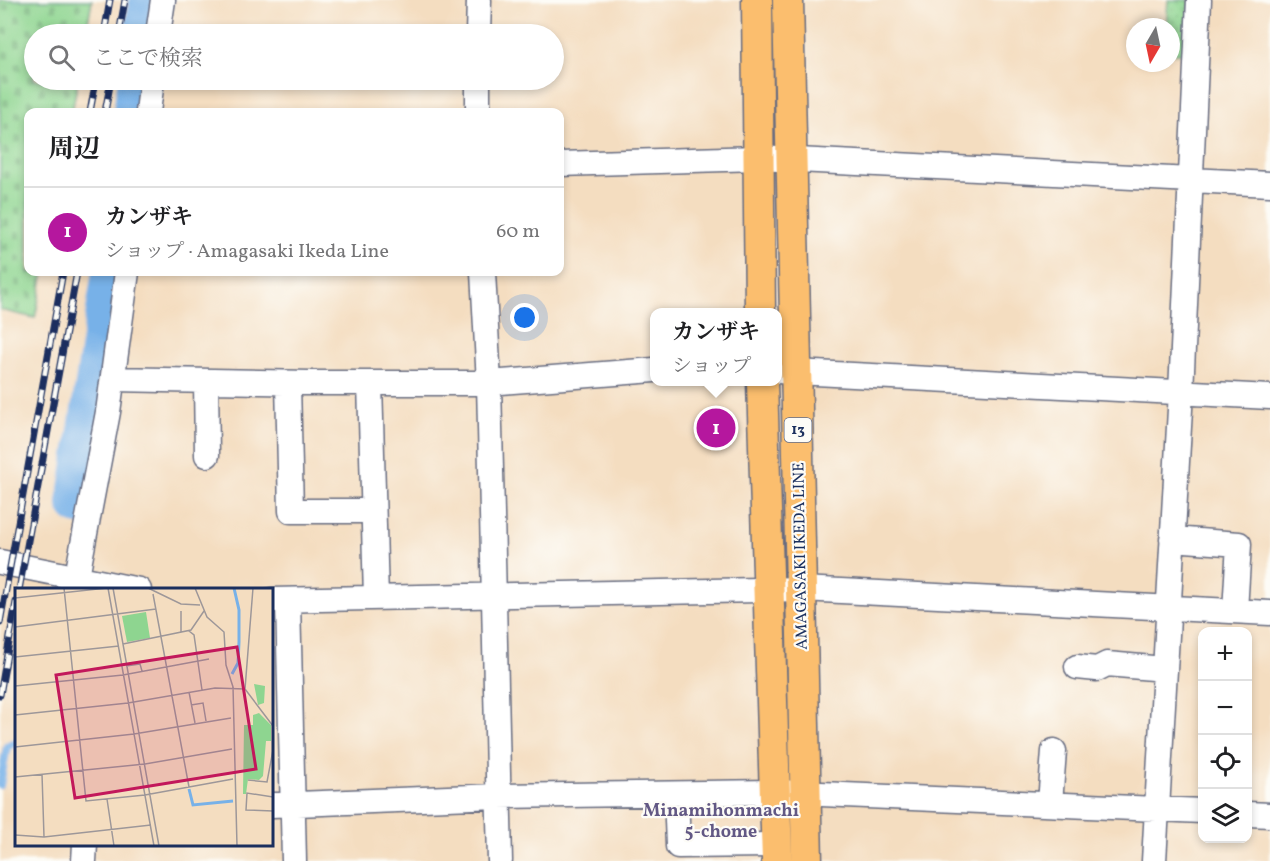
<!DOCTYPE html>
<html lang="ja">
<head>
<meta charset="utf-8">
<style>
  body { margin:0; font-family:Vollkorn,"Noto Serif JP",serif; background:#f6f6f6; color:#202124 }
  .controls { position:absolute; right:18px; bottom:18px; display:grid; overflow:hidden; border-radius:12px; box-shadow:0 3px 9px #0003 }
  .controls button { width:54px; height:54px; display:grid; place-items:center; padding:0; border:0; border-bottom:2px solid #e0e0e0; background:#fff; color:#202124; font:30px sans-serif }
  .compass { position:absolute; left:1126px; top:18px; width:54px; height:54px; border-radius:50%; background:#fff; box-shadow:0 3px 9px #0003; rotate:189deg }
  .you { position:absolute; left:525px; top:318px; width:21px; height:21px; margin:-15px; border:4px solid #fff; border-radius:50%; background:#1a73e8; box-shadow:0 0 0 9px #1a73e833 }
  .badge { display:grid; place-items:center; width:39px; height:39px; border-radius:50%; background:#b5179e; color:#fff; font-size:20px; font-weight:700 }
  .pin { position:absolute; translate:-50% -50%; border:3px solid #fff; box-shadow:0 2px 6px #0006 }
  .popup { position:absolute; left:650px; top:308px; width:132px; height:78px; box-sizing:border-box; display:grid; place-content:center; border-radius:12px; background:#fff; filter:drop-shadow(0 2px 4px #0005); font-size:20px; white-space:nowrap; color:#757577 }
  .popup b { font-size:22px; color:#202124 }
  .popup::after { content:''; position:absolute; left:50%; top:100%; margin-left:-12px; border:12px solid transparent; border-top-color:#fff }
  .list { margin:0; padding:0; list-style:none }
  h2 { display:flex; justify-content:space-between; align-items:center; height:78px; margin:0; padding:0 24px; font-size:26px }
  h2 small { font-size:20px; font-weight:400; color:#757577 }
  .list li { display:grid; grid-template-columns:39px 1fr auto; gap:18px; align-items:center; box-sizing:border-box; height:90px; padding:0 24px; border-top:2px solid #e0e0e0 }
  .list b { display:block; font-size:22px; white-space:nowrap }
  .list p { margin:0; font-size:20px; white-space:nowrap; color:#757577 }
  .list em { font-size:20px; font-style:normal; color:#757577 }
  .icon { flex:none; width:33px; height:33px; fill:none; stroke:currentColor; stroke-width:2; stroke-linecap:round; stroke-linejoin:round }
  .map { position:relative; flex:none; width:1270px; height:861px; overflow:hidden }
  .search { position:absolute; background:#fff; box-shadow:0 3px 9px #0003; left:24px; top:24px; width:540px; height:66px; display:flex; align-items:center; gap:15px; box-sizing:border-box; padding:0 21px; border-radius:33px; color:#757577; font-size:22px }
  .panel { position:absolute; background:#fff; box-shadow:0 3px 9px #0003; left:24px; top:108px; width:540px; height:168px; border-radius:12px }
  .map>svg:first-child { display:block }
</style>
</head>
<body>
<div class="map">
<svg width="1270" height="861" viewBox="0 0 1270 861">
  <defs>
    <pattern id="cemetery-stones" width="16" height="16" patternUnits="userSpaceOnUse" patternTransform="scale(1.5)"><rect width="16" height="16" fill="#8ed590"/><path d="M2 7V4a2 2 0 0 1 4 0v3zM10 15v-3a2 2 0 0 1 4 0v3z" fill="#7ab77f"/></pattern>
    <pattern id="park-dots" width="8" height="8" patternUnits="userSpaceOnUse" patternTransform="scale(1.5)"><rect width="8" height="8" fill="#8ed590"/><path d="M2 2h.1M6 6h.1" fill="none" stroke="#7ab77f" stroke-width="1.8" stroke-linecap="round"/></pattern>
  </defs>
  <rect width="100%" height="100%" fill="#fdfcf7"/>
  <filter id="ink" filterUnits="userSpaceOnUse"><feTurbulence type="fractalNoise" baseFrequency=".0167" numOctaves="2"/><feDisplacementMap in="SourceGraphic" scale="12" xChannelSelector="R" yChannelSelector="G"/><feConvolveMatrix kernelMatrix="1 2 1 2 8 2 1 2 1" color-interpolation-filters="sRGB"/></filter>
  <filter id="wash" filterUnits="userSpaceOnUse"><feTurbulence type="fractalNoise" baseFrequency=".008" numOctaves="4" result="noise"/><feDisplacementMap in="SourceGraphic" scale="24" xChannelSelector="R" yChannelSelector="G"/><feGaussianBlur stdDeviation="1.35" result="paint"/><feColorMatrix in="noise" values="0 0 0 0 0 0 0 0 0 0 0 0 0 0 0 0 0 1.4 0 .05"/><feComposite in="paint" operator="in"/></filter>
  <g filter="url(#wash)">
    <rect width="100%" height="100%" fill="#f4ddc0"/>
    <!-- cemetery -->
    <path fill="url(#cemetery-stones)" stroke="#548277" stroke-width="1.5" d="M0 0H92L86 34H34V80H78L72 112H28V272H44L35 318 0 310Z"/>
    <!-- park -->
    <path fill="url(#park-dots)" stroke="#548277" stroke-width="1.5" d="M1168 0H1189L1185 54 1171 53V27H1166Z"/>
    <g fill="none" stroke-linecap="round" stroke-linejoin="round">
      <!-- stream -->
      <path stroke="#77b1e8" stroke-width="8" d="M0 785 7 746 16 743"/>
      <!-- river -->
      <path stroke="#77b1e8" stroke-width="44" d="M146 34 151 0
        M135 112 140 80
        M79 503 114 272"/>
    </g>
  </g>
  <g filter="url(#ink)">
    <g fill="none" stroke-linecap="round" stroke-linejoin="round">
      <defs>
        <path id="minor" d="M158 34 163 0
          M478 34 479 0
          M148 112 152 80
          M478 112V80
          M560 164 758 158 1270 184
          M483 272 489 383 500 861
          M777 371 1270 397
          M113 379 310 383H489L654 370
          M206 381 207 455
          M288 383 291 511H373
          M370 383 376 598
          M1172 539 1239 544 1235 611
          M0 562 139 590
          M71 590 77 576 108 412 127 272
          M272 600 802 589 1270 613
          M288 600 294 861
          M1077 667 1097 669 1107 664 1164 669
          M676 794 678 846 777 845
          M1050 803 1054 751
          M272 805 498 796 776 792 1202 811
          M1248 814 1270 815
          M84 861 85 844
          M1154 861 1181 392 1199 0"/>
        <path id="major" d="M757 0 760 312
          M788 0 807 861
          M762 382 777 861"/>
      </defs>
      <!-- minor casing -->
      <use href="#minor" stroke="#676c80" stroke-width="27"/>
      <!-- major casing -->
      <use href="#major" stroke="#676c80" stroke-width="33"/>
      <!-- minor -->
      <use href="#minor" stroke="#fff" stroke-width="24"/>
      <!-- major -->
      <use href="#major" stroke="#fbbe6e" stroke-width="30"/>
      <defs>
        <path id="rail" d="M104 34 110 0
          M119 34 125 0
          M90 112 96 80
          M105 112 111 80
          M19 590 77 272
          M0 623 63 272
          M0 695 16 602"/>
      </defs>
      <!-- rail casing -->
      <use href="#rail" stroke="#1b2f5e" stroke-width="7"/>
      <!-- rail -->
      <use href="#rail" stroke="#fdfcf7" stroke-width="4.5" stroke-dasharray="14" stroke-linecap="butt"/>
    </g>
  </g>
  <g text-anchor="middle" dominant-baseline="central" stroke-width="4.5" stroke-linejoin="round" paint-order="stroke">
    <!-- shield labels -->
    <rect fill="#fdfcf7" stroke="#5f6c8c" stroke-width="1.5" x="784.5" y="418" width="27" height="24" rx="4.5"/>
    <g font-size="15" font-weight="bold" fill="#1b2f5e">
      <text x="798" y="430">13</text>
    </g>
    <!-- street labels -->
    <g font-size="16" fill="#1b2f5e" stroke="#fdfcf7">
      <text transform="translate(801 556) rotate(-91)">AMAGASAKI IKEDA LINE</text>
    </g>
    <!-- neighbourhood labels -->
    <g font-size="18" font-weight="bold" fill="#625884" stroke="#fdfcf7">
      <text x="721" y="811">Minamihonmachi<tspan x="721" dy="21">5-chome</tspan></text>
    </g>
  </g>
  <!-- overview -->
  <g transform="translate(15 588)">
    <rect width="258" height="258" fill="#f4ddc0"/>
    <path d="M239 96 250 98 249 115 243 117ZM244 125 256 137V153H251L248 188 244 192 233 191 231 206H228L229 137H238V127Z" fill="#8ed590"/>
    <path d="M131 24 135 50 112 54 107 28Z" fill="#8ed590"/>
    <path fill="none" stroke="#77b1e8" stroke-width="3" d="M217 86 223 75 224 54V22L219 0M174 201 178 217 218 213"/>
    <path fill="none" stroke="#9d9799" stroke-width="1.5" d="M49 0 71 213 130 207 218 191M93 0 139 258M98 0 144 258M133 0 166 16 185 17M180 0 192 29 209 44 211 77 218 99 222 258M238 0 230 101 258 138M138 6 174 199M0 10 92 0M166 23V44M0 39 141 21M174 43 179 47 187 102M108 56 176 42 189 23M0 69 104 58M111 78 125 76 127 83M0 98 108 87 194 71M174 104 180 135M176 117 188 115 191 133M0 127 113 115 200 100 230 101M0 159 119 146 216 130M27 186 29 249M0 189 130 176 217 161M233 192 252 194 258 162M258 209 232 205 231 222 258 223M92 211 99 258M0 247 29 249 136 237"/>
    <path fill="#c2185b" fill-opacity="0.15" stroke="#c2185b" stroke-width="3" d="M222 59 241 181 60 210 41 87Z"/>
    <rect width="258" height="258" fill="none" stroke="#1b2f5e" stroke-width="3"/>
  </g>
</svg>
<div class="controls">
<button>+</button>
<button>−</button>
<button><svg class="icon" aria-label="locate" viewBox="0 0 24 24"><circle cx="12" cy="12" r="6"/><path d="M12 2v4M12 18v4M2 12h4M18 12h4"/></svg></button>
<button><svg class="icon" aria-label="layers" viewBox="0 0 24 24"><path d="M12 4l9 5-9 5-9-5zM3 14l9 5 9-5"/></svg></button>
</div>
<svg class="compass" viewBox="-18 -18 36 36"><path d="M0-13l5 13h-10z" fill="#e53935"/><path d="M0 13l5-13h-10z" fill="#757577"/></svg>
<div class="you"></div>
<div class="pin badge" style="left:716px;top:428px">1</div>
<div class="popup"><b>カンザキ</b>ショップ</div>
<div class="search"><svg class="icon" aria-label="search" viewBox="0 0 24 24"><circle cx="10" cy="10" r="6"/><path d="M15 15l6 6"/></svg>ここで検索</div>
<section class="panel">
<h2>周辺<small></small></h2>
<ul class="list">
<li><span class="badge">1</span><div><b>カンザキ</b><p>ショップ · Amagasaki Ikeda Line</p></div><em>60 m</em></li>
</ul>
</section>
</div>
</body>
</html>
